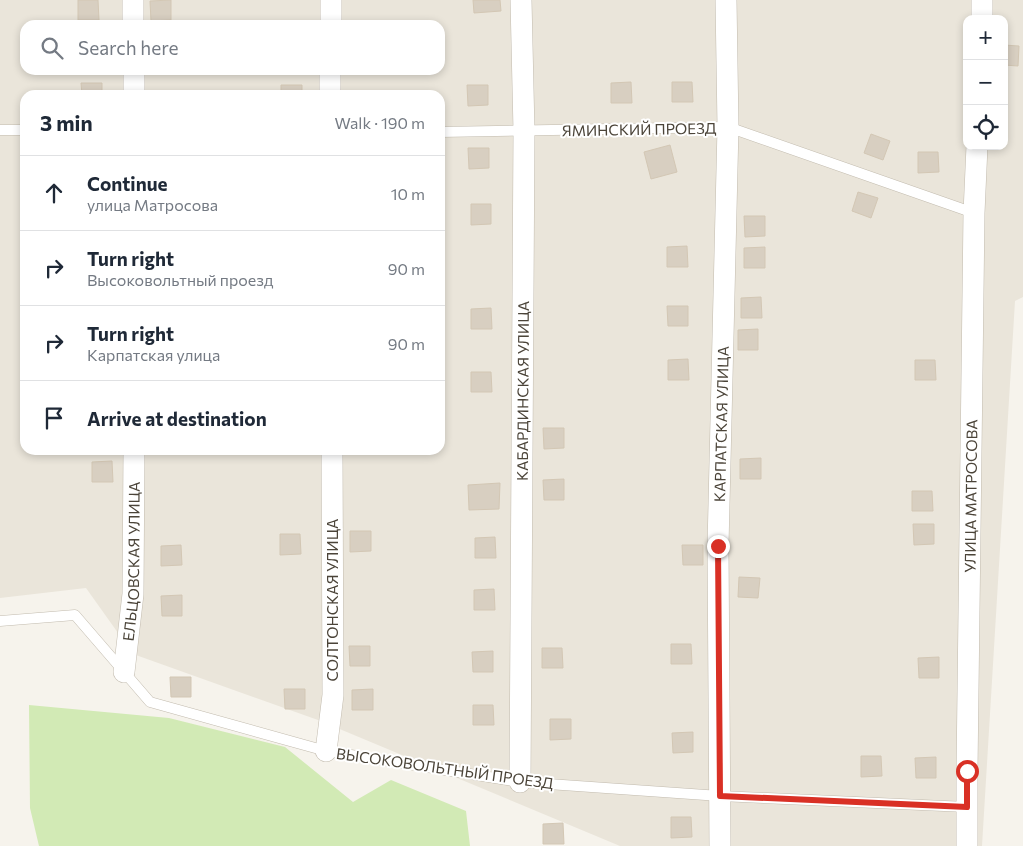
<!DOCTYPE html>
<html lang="en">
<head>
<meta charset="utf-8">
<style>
  body { margin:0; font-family:Commissioner,sans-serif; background:#f6f6f7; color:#1f2937 }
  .controls { position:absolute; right:15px; top:15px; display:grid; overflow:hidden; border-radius:10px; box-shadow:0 2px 8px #0003 }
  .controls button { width:45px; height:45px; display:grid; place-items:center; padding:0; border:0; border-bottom:1px solid #e0e1e3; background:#fff; color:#1f2937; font:25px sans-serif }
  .stop { position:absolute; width:15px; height:15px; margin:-11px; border:4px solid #d93025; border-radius:50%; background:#fff }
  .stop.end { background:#d93025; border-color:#fff; box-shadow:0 1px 5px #0008 }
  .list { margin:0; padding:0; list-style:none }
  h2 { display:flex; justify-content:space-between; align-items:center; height:65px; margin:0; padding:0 20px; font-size:21px }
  h2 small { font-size:16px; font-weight:400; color:#747a83 }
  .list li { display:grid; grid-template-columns:32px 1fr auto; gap:15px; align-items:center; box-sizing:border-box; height:75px; padding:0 20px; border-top:1px solid #e0e1e3 }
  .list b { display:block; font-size:19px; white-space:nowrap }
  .list p { margin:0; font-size:16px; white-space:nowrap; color:#747a83 }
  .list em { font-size:16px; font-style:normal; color:#747a83 }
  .icon { flex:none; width:28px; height:28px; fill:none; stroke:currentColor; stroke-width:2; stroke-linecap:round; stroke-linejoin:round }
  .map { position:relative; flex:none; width:1023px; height:846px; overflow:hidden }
  .search { position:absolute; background:#fff; box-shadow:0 2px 8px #0003; left:20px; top:20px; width:425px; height:55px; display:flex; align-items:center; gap:12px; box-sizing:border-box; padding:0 18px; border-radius:15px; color:#747a83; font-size:19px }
  .panel { position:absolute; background:#fff; box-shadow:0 2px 8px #0003; left:20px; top:90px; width:425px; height:365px; border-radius:15px }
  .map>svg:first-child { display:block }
</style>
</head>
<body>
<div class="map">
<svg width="1023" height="846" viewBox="0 0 1023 846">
  <rect width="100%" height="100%" fill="#f6f3ec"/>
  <!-- residential -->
  <path fill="#eae5da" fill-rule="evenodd" d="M0 0H1023V297L1015 301 982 846H620L318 720 133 654 86 588 0 598ZM967 19H1004V146H967ZM25 25H440V70H25ZM25 95H440V450H25Z"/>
  <!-- green -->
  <path fill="#d2eab5" d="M29 705 169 718 285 747 353 802 391 780 466 811 470 846H39L30 808Z"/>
  <!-- building -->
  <path fill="#d8cfc1" stroke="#d3c7b4" d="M78 0H98L99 20H78Z
    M171 0V20L151 21 150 1Z
    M473 0H500L501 11 474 13Z
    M1004 45 1019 46 1018 66 1004 65Z
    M631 82 632 103H611V83Z
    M672 82H692L693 102H672Z
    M81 83H102V95H82Z
    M281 85H302V95H281Z
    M467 85H488V105L468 106Z
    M871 134 890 141 883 160 864 153Z
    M670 145 677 172 651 179 644 152Z
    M468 148H489V168L469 169Z
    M918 152H938L939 172 918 173Z
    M858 192 878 198 871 218 852 211Z
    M471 204H491V224L471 225Z
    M744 216H765V236L745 237Z
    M687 246 688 267H667V247Z
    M765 247V268H744V248Z
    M761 297 762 318H741V298Z
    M667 306H688V326H668Z
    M491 308 492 329H471V309Z
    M758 329V350H738V330Z
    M688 359 689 380H668V360Z
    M915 360H935L936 380H915Z
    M471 372H491L492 392H471Z
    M543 428H564V448L544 449Z
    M761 458V479H740V459Z
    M112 461 113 482H92V462Z
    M564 479V500H544L543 480Z
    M500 483 499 509 469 510 468 485Z
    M912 491H932L933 511H912Z
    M913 524H934V544L914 545Z
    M350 531H371V551L350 552Z
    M280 534H300L301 554 280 555Z
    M495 537 496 558H475V538Z
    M181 545 182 565 161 566V546Z
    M682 545H703V565H683Z
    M739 577 760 578 758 598 738 597Z
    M494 589 495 610H474V590Z
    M182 595V616H162L161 596Z
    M671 644H691L692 664H671Z
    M349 646H370V666H350Z
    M542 648H562L563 668H542Z
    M493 651V672H473L472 652Z
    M939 657V678H919L918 658Z
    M170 677H191V697H171Z
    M284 689H305V709H285Z
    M373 689V710H352V690Z
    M473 705H493L494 725H473Z
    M550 719H571V739L550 740Z
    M693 732V752L673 753 672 733Z
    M861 756H881L882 776 861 777Z
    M936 757V778H916L915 758Z
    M671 817H691L692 837 671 838Z
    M563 823 564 844H543V824Z"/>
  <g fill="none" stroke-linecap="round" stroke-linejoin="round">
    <defs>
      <path id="lane" d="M0 130H25
        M440 132 728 127 974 213
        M0 621 75 615 150 702 326 751 520 782 720 796 967 807"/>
      <g id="street">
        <path d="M133 0V25"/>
        <path d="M982 19V0"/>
        <path d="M331 25V0"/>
        <path d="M134 70V95"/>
        <path d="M330 95V70"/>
        <path id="s1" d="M124 672 133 594 134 450"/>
        <path d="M326 751 333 695 332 450"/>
        <path id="s2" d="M520 782 524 131 521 0"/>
        <path id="s3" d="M720 846 718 546 728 127 726 0"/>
        <path id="s4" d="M967 846V771L974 213 977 146"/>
      </g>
    </defs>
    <!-- lane casing -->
    <use href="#lane" stroke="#c2bbae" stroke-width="11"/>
    <!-- street casing -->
    <use href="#street" stroke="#c2bbae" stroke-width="22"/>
    <!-- lane -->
    <use href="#lane" stroke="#fff" stroke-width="10"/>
    <!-- street -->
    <use href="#street" stroke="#fff" stroke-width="21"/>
  </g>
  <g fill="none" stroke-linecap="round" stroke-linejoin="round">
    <!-- route -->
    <path stroke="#d93025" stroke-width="6" d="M718 546 720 796 967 807V771"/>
  </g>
  <g text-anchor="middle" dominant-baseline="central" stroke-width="4" stroke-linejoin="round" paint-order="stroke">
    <!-- street labels -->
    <g font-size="15" fill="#4b4439" stroke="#fff">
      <text transform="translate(639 129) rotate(-1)">ЯМИНСКИЙ ПРОЕЗД</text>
      <text stroke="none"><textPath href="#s2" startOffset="391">КАБАРДИНСКАЯ УЛИЦА</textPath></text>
      <text stroke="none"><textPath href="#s3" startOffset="422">КАРПАТСКАЯ УЛИЦА</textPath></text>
      <text stroke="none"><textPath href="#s4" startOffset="350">УЛИЦА МАТРОСОВА</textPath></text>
      <text stroke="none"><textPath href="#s1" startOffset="111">ЕЛЬЦОВСКАЯ УЛИЦА</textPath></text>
      <text transform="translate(332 600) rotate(-90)">СОЛТОНСКАЯ УЛИЦА</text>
      <text transform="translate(445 768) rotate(8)">ВЫСОКОВОЛЬТНЫЙ ПРОЕЗД</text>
    </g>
  </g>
</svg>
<div class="controls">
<button>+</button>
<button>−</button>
<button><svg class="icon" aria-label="locate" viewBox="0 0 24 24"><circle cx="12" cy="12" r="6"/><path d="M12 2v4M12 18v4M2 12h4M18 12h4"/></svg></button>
</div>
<div class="stop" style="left:967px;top:771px"></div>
<div class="stop end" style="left:718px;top:546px"></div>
<div class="search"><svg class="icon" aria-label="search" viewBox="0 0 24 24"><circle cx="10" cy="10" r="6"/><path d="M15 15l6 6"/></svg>Search here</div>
<section class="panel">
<h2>3 min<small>Walk · 190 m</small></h2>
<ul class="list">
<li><svg class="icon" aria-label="ahead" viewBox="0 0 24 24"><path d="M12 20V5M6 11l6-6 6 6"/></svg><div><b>Continue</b><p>улица Матросова</p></div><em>10 m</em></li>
<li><svg class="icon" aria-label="right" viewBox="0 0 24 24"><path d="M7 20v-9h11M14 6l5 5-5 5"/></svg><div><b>Turn right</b><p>Высоковольтный проезд</p></div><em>90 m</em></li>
<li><svg class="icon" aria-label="right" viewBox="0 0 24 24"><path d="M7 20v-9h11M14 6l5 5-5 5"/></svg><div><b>Turn right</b><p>Карпатская улица</p></div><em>90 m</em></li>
<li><svg class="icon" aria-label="arrive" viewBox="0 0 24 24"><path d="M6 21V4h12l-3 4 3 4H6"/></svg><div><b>Arrive at destination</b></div></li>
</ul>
</section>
</div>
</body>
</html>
